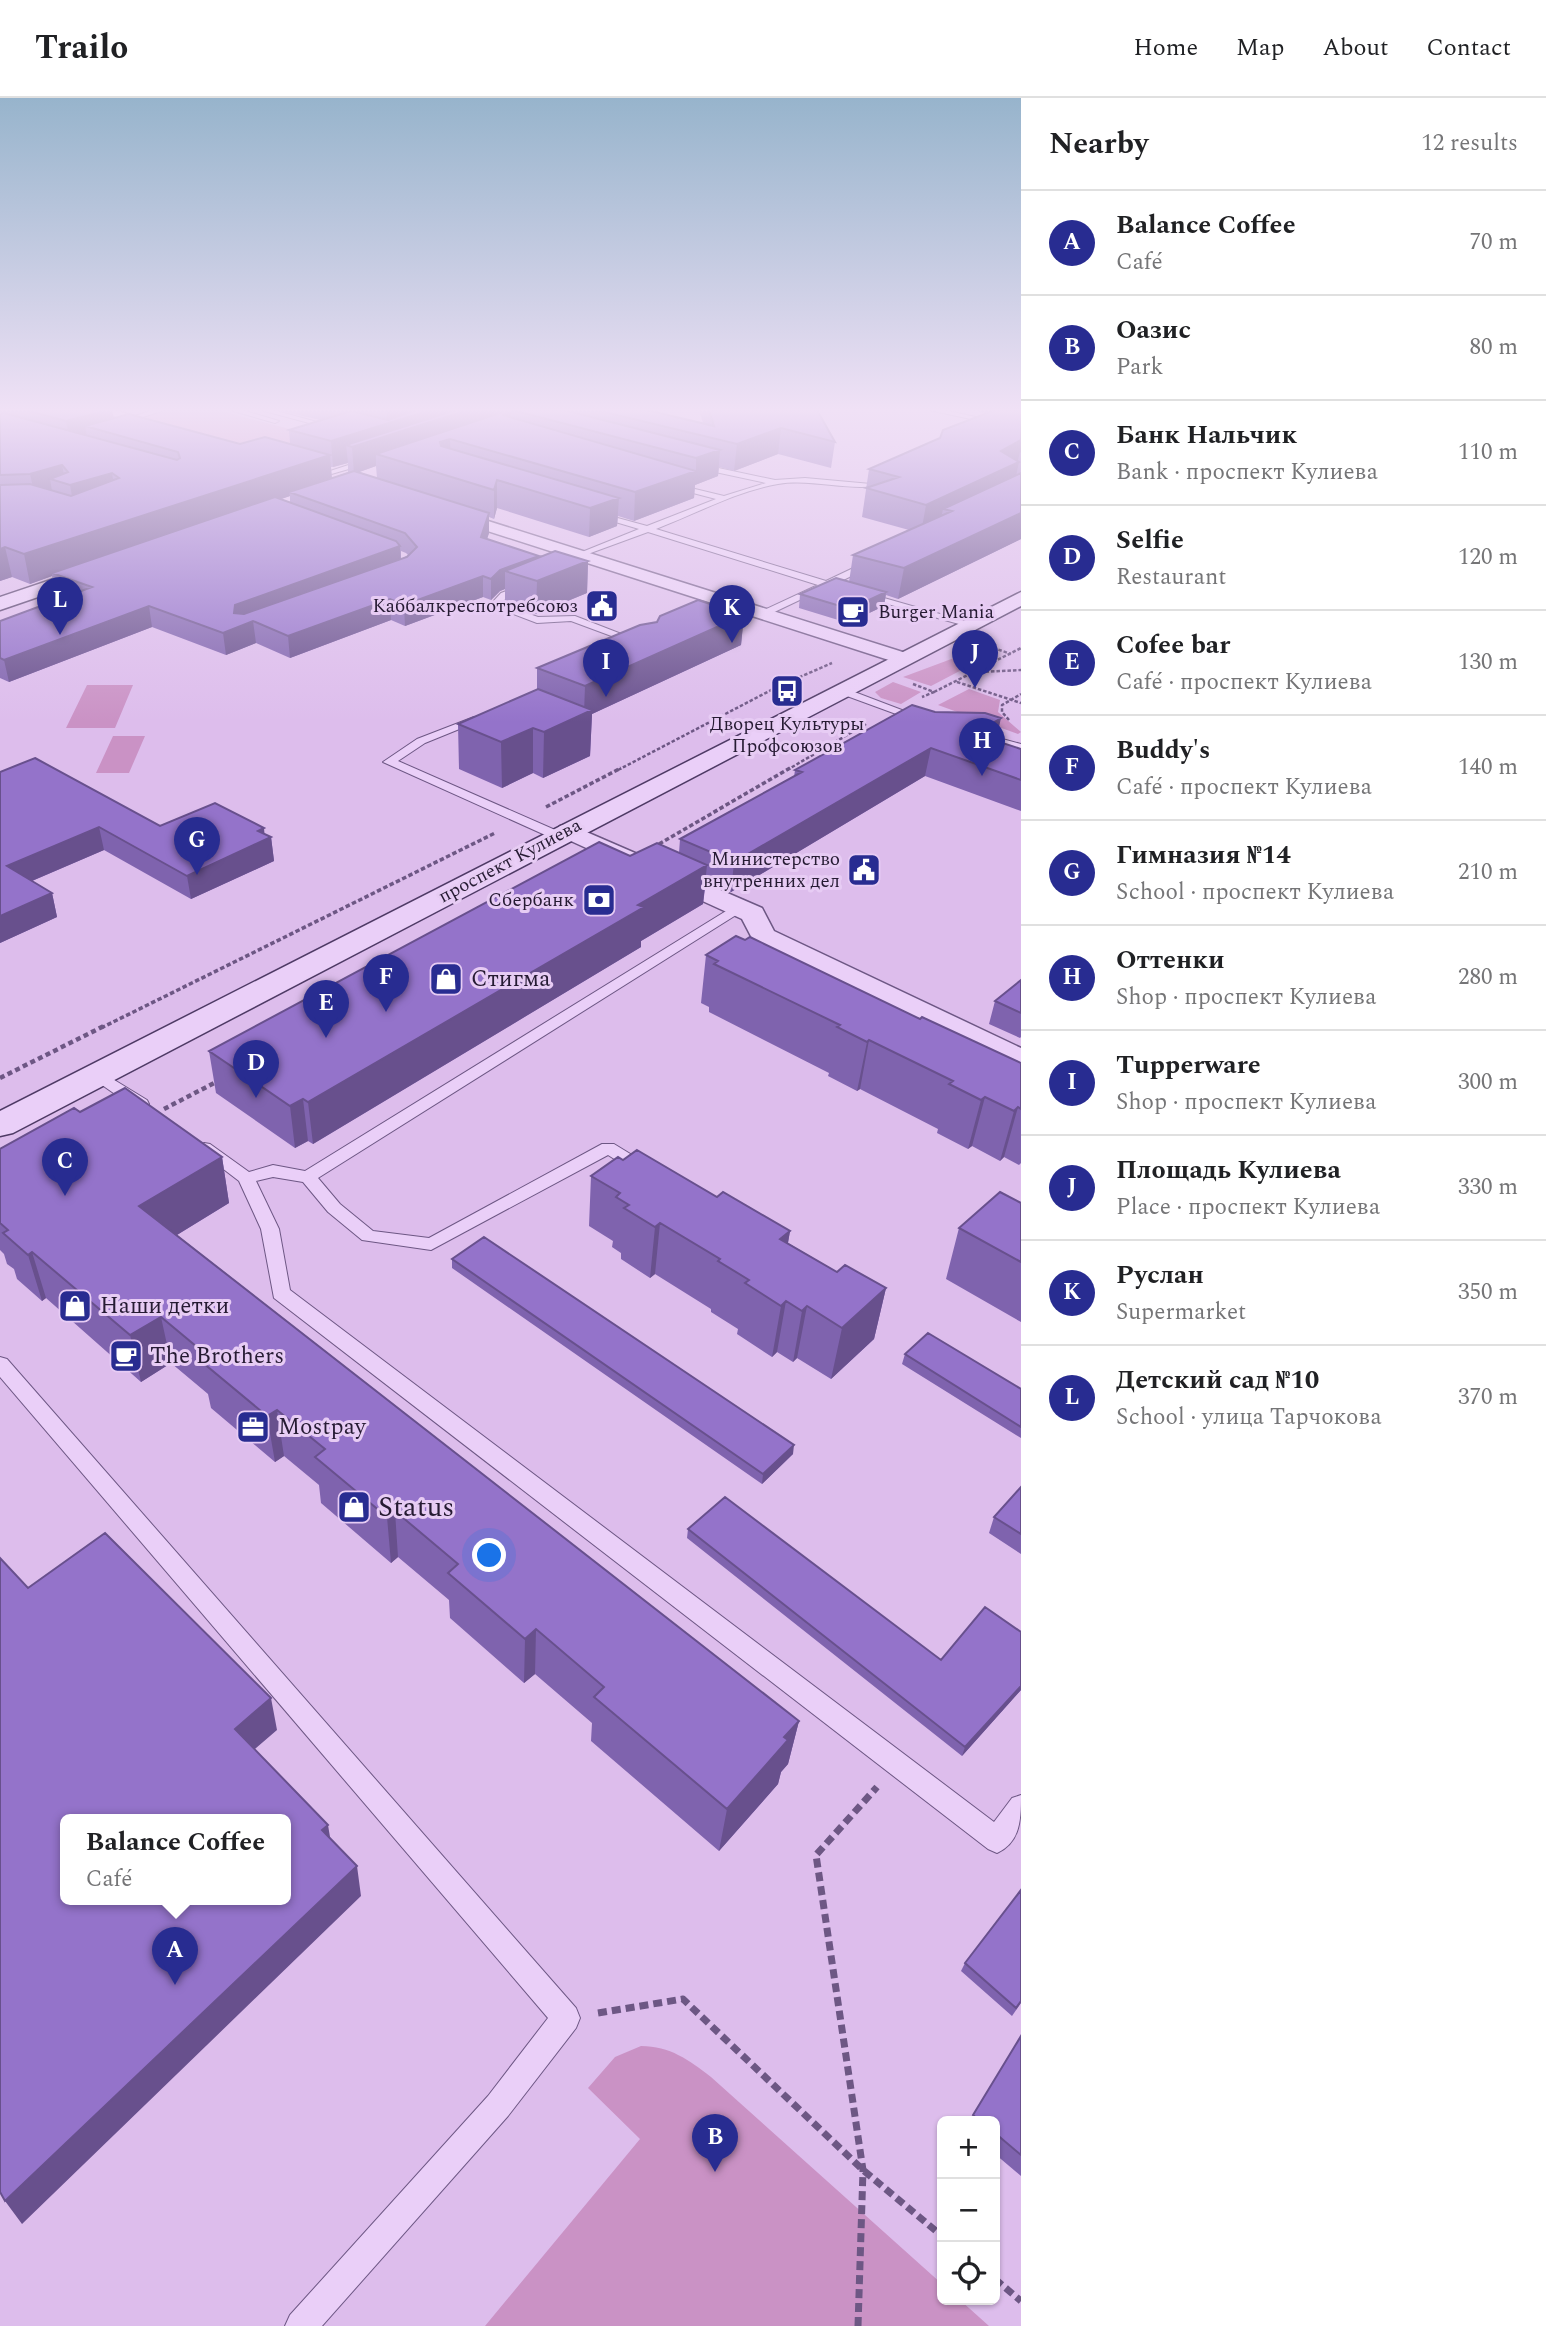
<!DOCTYPE html>
<html lang="en">
<head>
<meta charset="utf-8">
<style>
  body { margin:0; font-family:Spectral,serif; background:#f6f6f6; color:#202124 }
  .controls { position:absolute; right:21px; bottom:21px; display:grid; overflow:hidden; border-radius:10px; box-shadow:0 2px 5px #0004 }
  .controls button { width:63px; height:63px; display:grid; place-items:center; padding:0; border:0; border-bottom:2px solid #e0e0e0; background:#fff; color:#202124; font:35px sans-serif }
  .you { position:absolute; left:490px; top:1458px; width:24px; height:24px; margin:-18px; border:5px solid #fff; border-radius:50%; background:#1a73e8; box-shadow:0 0 0 10px #1a73e833 }
  .badge { display:grid; place-items:center; width:46px; height:46px; border-radius:50%; background:#282c91; color:#fff; font-size:23px; font-weight:700 }
  .pin { position:absolute; translate:-50% -58px; filter:drop-shadow(0 2px 4px #0008) }
  .pin::after { content:''; position:absolute; top:37px; width:24px; height:21px; background:inherit; clip-path:polygon(0 0,100% 0,50% 100%) }
  .popup { position:absolute; left:60px; top:1716px; width:231px; height:91px; box-sizing:border-box; display:grid; place-content:center; border-radius:10px; background:#fff; filter:drop-shadow(0 2px 5px #0005); font-size:23px; white-space:nowrap; color:#757577 }
  .popup b { font-size:26px; color:#202124 }
  .popup::after { content:''; position:absolute; left:50%; top:100%; margin-left:-14px; border:14px solid transparent; border-top-color:#fff }
  .list { margin:0; padding:0; list-style:none }
  h2 { display:flex; justify-content:space-between; align-items:center; height:91px; margin:0; padding:0 28px; font-size:30px }
  h2 small { font-size:23px; font-weight:400; color:#757577 }
  .list li { display:grid; grid-template-columns:46px 1fr auto; gap:21px; align-items:center; box-sizing:border-box; height:105px; padding:0 28px; border-top:2px solid #e0e0e0 }
  .list b { display:block; font-size:26px; white-space:nowrap }
  .list p { margin:0; font-size:23px; white-space:nowrap; color:#757577 }
  .list em { font-size:23px; font-style:normal; color:#757577 }
  .icon { flex:none; width:38px; height:38px; fill:none; stroke:currentColor; stroke-width:2; stroke-linecap:round; stroke-linejoin:round }
  .map { position:relative; flex:none; width:1021px; height:2228px; overflow:hidden }
  header { display:flex; align-items:center; gap:42px; box-sizing:border-box; height:98px; padding:0 35px; background:#fff; border-bottom:2px solid #e0e0e0 }
  header strong { font-size:33px }
  nav { display:flex; gap:38px; margin-inline-start:auto; font-size:24px }
  main { display:flex }
  aside { flex:1; background:#fff }
  .map>svg:first-child { display:block }
</style>
</head>
<body>
<header>
<strong>Trailo</strong>
<nav><a>Home</a><a>Map</a><a>About</a><a>Contact</a></nav>
</header>
<main>
<div class="map">
<svg width="1021" height="2228" viewBox="0 0 1021 2228">
  <rect width="100%" height="100%" fill="#ddbdec"/>
  <!-- green -->
  <path fill="#ca92c5" d="M171 312H217L328 341 278 357 144 319Z
    M954 560 973 566 931 588 903 579Z
    M893 584 921 594 901 606 881 600 875 594Z
    M87 587H133L115 630H66Z
    M969 591 1000 602 998 614 1021 634 1018 636 938 607Z
    M113 638H145L129 675H96Z
    M641 1948C670 1948 689 1962 711 1979L942 2186V2202H960L989 2228H485L640 2041 588 1990 615 1959Z"/>
  <g fill="none" stroke-linecap="round" stroke-linejoin="round">
    <defs>
      <path id="lane" d="M153 312H165L130 323 126 321Z
        M230 312H242L279 323 275 325Z
        M261 312H273L339 330 335 332Z
        M929 312H944L998 324 994 326Z
        M370 360 373 364 328 377 324 375Z
        M695 365 775 382 805 380 871 386 891 381V385C854 396 816 380 778 386 737 393 695 416 656 431L826 483 866 464H872V468L835 486 975 526 966 528 827 489 766 518H760V514L818 487 648 434 577 460V456L639 431 592 417V413L647 428 716 401 670 389V385L724 398 766 385 692 369Z
        M525 486 528 487V491L507 499 501 506 538 519 575 518 642 544 633 546 571 523 537 525 490 507 501 495Z
        M836 590H844L928 622 918 624 836 594Z
        M474 619 484 621 425 645 398 663 562 735V741H554L383 664 417 641Z
        M973 633 1021 646V653L973 637Z
        M739 805 744 806V812L318 1080 340 1106 373 1133 429 1140 602 1046H614L650 1068 652 1072 650 1076H638L608 1057 431 1152 362 1142 328 1114 303 1084 273 1079 256 1083 279 1131 290 1192 994 1724 1012 1700 1021 1697C1021 1720 1021 1744 997 1755L988 1751 274 1200 261 1131 239 1083 196 1050 204 1045 210 1046 249 1074 273 1067 305 1073Z
        M98 972 147 1002 149 1006 147 1010H135L92 980 90 977Z
        M0 1259 7 1261 576 1910 580 1920 576 1930 508 2018 322 2228H285L290 2217 488 1998 548 1920 0 1279Z"/>
      <path id="street" d="M93 312H115L171 330 164 334Z
        M447 410 909 556 912 560 902 566 895 564 441 418V412Z
        M568 726 762 810 774 833 1021 950V970L754 844 742 821 560 738 556 733 560 728Z"/>
      <path id="secondary" d="M104 464 114 470 111 474 0 512V499Z
        M1021 494V508L13 1035 0 1038V1013Z"/>
    </defs>
    <!-- lane casing -->
    <use href="#lane" stroke="#6d5784" stroke-width="2"/>
    <!-- street casing -->
    <use href="#street" stroke="#6d5784" stroke-width="3"/>
    <!-- secondary casing -->
    <use href="#secondary" stroke="#4e3a65" stroke-width="3"/>
    <!-- path-far3 -->
    <path stroke="#6d5784" stroke-width="2.5" stroke-dasharray="3.5 2" stroke-linecap="butt" d="M988 548 1011 556
      M980 574 1021 572
      M957 584 1021 605
      M913 586 934 594 922 599
      M934 594 1021 550
      M1009 622 1002 614V607L1021 596
      M618 672 777 589 832 565
      M787 672 866 626"/>
    <!-- path-far2 -->
    <path stroke="#6d5784" stroke-width="3.5" stroke-dasharray="4.5 2.5" stroke-linecap="butt" d="M546 709 621 670
      M659 746 790 670
      M101 930 495 735"/>
    <!-- path-far1 -->
    <path stroke="#6d5784" stroke-width="4.5" stroke-dasharray="5 3.5" stroke-linecap="butt" d="M0 980 104 928
      M164 1011 218 983"/>
    <!-- path -->
    <path stroke="#6d5784" stroke-width="7" stroke-dasharray="9 5" stroke-linecap="butt" d="M598 1915 683 1901 863 2072 942 2138
      M995 2181 1021 2203
      M858 2228 863 2072 816 1757 877 1689"/>
    <!-- lane -->
    <use href="#lane" fill="#eacff8" fill-rule="evenodd"/>
    <!-- street -->
    <use href="#street" fill="#eacff8" fill-rule="evenodd"/>
    <!-- secondary -->
    <use href="#secondary" fill="#eacff8" fill-rule="evenodd"/>
  </g>
  <!-- wall -->
  <path fill="#7f63ae" fill-rule="evenodd" d="M0 312H112L114 320 240 346 290 345 289 332 320 322 277 312H647L703 325 699 312H817L835 344 831 370 778 356 734 373 719 369 718 378 695 387 694 400 634 423 618 418 617 428 589 439 497 410 494 421 489 419V435L487 441 539 459 588 463 587 495 536 516 505 505V491L500 493 491 502 483 499 405 528 391 522 290 560 256 545 226 557 152 529 9 584 0 580V523L65 499 56 495 52 478 30 486 12 479 0 483ZM348 365V374L332 380 331 369H333ZM376 368 377 380 359 374ZM290 398V404L281 401ZM401 453 406 455 408 457 401 461Z
    M970 312H1021V441L898 501 886 497 884 508 848 525 799 510 800 496 849 484 853 457 909 432 862 419 869 371 940 340 986 315Z
    M744 517 741 547 592 616 590 658 543 680 533 675 502 690 459 671 458 626 537 592V570Z
    M912 607 996 643 1021 651V713L925 678 731 794 706 783 703 806 641 843V849L313 1046 308 1043 295 1050 216 995 209 953 630 758 679 755 680 741 794 679 795 672Z
    M0 674 160 728 265 736 271 739 274 763 191 801 104 752 32 783 52 795 57 819 0 845Z
    M706 857 920 921 1021 965V1065L1019 1067 1004 1059 1000 1063 972 1048 968 1051 937 1035 938 1031 860 991 857 993 828 978 829 975 709 914V909L701 905Z
    M1021 882V939L1020 940 989 926 995 903Z
    M80 1014 222 1059 229 1105 177 1137 799 1623 788 1666 781 1674 778 1686 719 1753 591 1643 592 1625 535 1576 524 1585 450 1520 449 1502 398 1459 391 1465 321 1405 319 1387 284 1358 275 1364 211 1310 208 1296 171 1265 141 1284 46 1200 42 1203 17 1181 14 1171 7 1166 4 1156 0 1152V1051Z
    M623 1062 717 1099 790 1133 788 1145 837 1174 886 1190 874 1241 831 1281 797 1260 793 1264 777 1254 772 1259 737 1236 738 1231 711 1214V1211L655 1176 650 1180 621 1161V1155L612 1149 613 1143 589 1128 591 1078Z
    M1021 1105V1224L946 1181 959 1130Z
    M452 1161 793 1356 762 1386 452 1170Z
    M905 1256 1021 1291V1340L902 1266Z
    M1021 1389V1456L989 1435 994 1419Z
    M688 1431 941 1562 1021 1534V1592L962 1658 687 1440Z
    M1021 1792V1905L1012 1918 961 1873 965 1865Z
    M1021 1938V2078L995 2056V2023H970Z"/>
  <!-- shaded-wall -->
  <path fill="#68508d" d="M0 312H6L10 331 0 333Z
    M82 312H112L116 336 85 328 88 344 71 349 66 323Z
    M389 312H511V337L450 341 451 367 376 356V368L354 376 352 349 346 347 348 365 333 369 331 343 387 325V313Z
    M781 330 778 356 734 373 737 346Z
    M1021 342V355L1020 354 1017 365 1019 364 1013 392 952 413 943 411 940 426 921 435 926 407 1001 353Z
    M720 352 718 378 695 387 694 400 634 423 635 394 696 373V360Z
    M330 357 332 384 289 394 290 398 57 477 52 475V478L30 486 24 456Z
    M62 367 66 386 50 381 53 399 36 403 30 376Z
    M112 375 116 402 75 415 70 387Z
    M497 382V410L494 421V392Z
    M619 400 617 428 589 439 590 410Z
    M489 415V435L481 459V439Z
    M1021 415V441L898 501 904 470Z
    M400 448 401 469 253 523 256 545 226 557 223 535 234 515 235 507Z
    M5 449 12 479 0 483V451Z
    M539 458V479L505 473V491L500 493 491 502V481L500 472Z
    M588 463 587 495 536 516 537 483Z
    M483 478V499L405 528 404 507Z
    M886 494 884 508 848 525 850 511Z
    M390 501 391 522 290 560 288 538Z
    M149 508 152 529 9 584 4 562Z
    M744 517 741 547 592 616 590 658 543 680 544 634 584 616 585 588Z
    M1001 620 995 647 975 636Z
    M533 630V675L502 690 501 644Z
    M931 650 925 678 731 794 734 764Z
    M99 729 104 752 13 791 7 768Z
    M264 730 265 742 271 739 274 763 191 801 187 778 258 733Z
    M707 767 703 806 641 843V849L313 1046 308 1004 638 807Z
    M52 795 57 819 0 845V818Z
    M869 942 860 991 857 993 867 944Z
    M985 999 972 1048 968 1051 981 1002Z
    M303 1001 308 1043 295 1050 290 1008Z
    M1018 1009 1004 1059 1000 1063 1014 1013Z
    M222 1059 229 1105 149 1154 139 1108Z
    M660 1125 655 1176 650 1180 655 1129Z
    M790 1133 781 1184 780 1141Z
    M32 1154 46 1200 42 1203 28 1157Z
    M886 1190 874 1241 831 1281 842 1230Z
    M786 1203 777 1254 772 1259 781 1208Z
    M807 1208 797 1260 793 1264 802 1213Z
    M161 1219 171 1265 141 1284 130 1237Z
    M277 1312 284 1358 275 1364 267 1318Z
    M794 1347 793 1356 762 1386 763 1376Z
    M395 1413 398 1459 391 1465 387 1419Z
    M536 1531 535 1576 524 1585 525 1541Z
    M1021 1588V1592L962 1658 965 1649Z
    M271 1600 277 1632 242 1662 235 1631Z
    M799 1623 788 1666 781 1674 778 1686 719 1753 727 1711 784 1639Z
    M328 1727 333 1757 322 1732Z
    M357 1768 361 1798 22 2126 5 2103Z"/>
  <!-- building -->
  <path fill="#9473ca" stroke="#68508d" stroke-width="2" fill-rule="evenodd" d="M25 312H109L66 323Z
    M416 312H431L331 343 289 332 351 313 388 322Z
    M456 312H468L352 349 346 347Z
    M509 312H511L503 317 696 373 635 394 450 341 440 344 441 348 619 400 590 410 497 382 494 392 376 356Z
    M512 312H564L720 352 696 360Z
    M596 312H647L714 328 709 312H817L835 344 781 330 737 346Z
    M995 312H1021V342L1001 353 1019 364 926 407 866 390 899 379 869 371 940 340 943 332Z
    M4 315 177 362 180 360 178 354 85 328 129 316 240 346 265 339 330 357 24 456 5 449 0 451V387L30 386 71 398 119 380 112 375 70 387 50 381 68 374 62 367 30 376 0 377V316Z
    M354 373 489 415 481 439 539 458 500 472 491 481 483 478 404 507 390 501 288 538 253 523 223 535 149 508 4 562 0 560V523L92 489 52 475 275 399 396 443 400 448 235 507 234 515 244 516 407 459 417 449 405 435 289 394Z
    M1021 375V415L904 470 853 457 952 413 943 411Z
    M555 453 588 463 537 483 505 473Z
    M836 480 886 494 850 511 800 496Z
    M698 502 744 517 585 588 537 570 640 527 657 524 660 518Z
    M538 591 592 612 544 634 533 630 501 644 458 626Z
    M912 607 935 614 985 615 1001 620 975 636 1021 651V682L931 650 734 764 680 741 802 674 795 672Z
    M35 660 160 728 215 705 264 730 258 733 271 739 187 778 99 729 7 768 52 795 0 818V674Z
    M599 744 630 758 657 745 707 767 638 807 644 809 308 1004 303 1001 290 1008 209 953Z
    M736 838 745 842 750 839 920 921 922 919 1021 965V1011L1018 1009 1014 1013 985 999 981 1002 949 986 953 983 869 942 867 944 837 929 840 927 714 866 718 863 706 857Z
    M1021 882V915L995 903Z
    M125 990 222 1059 139 1108 799 1623 784 1639 788 1642 727 1711 594 1599 604 1589 536 1531 525 1541 448 1475 458 1466 395 1413 387 1419 315 1359 325 1351 277 1312 267 1318 202 1264 209 1259 161 1219 130 1237 32 1154 28 1157 3 1135 8 1132 0 1125V1051L74 1010 80 1014Z
    M637 1052 717 1099 723 1094 790 1133 780 1141 837 1174 845 1167 886 1190 842 1230 807 1208 802 1213 786 1203 781 1208 745 1185 749 1182 718 1163 720 1161 660 1125 655 1129 624 1110 629 1107 616 1099 620 1095 591 1078 618 1059 623 1062Z
    M1000 1094 1021 1105V1164L959 1130Z
    M484 1139 794 1347 763 1376 452 1161Z
    M928 1235 1021 1291V1329L905 1256Z
    M1021 1389V1436L994 1419Z
    M725 1399 941 1562 985 1509 1021 1534V1588L965 1649 688 1431Z
    M105 1435 271 1600 235 1631 328 1727 322 1732 357 1768 5 2103 0 2094V1460L28 1490ZM65 1721H285V1801H65Z
    M1021 1792V1903L1016 1910 965 1865Z
    M1021 1938V2057L995 2035V2023H980L973 2017Z"/>
  <!-- sky -->
  <linearGradient id="sky" x2="0" y2="1"><stop stop-color="#97b4cc"/><stop offset="0.5" stop-color="#f0e1f6"/><stop offset="1" stop-color="#f0e1f6" stop-opacity="0"/></linearGradient>
  <rect width="1021" height="624" fill="url(#sky)"/>
  <!-- icons -->
  <defs>
    <symbol id="civic-square" viewBox="-11 -11 22 22"><rect x="-9" y="-9" width="18" height="18" rx="4" fill="#282c91" stroke="#e7ccf4"/><path d="M-.6-6.5H3V-4.5H.6V-3L4-1V1h2V6H-6V1h2V-1L-.6-3ZM-1.2 2.5V6h2.4V2.5Z" fill="#fff"/></symbol>
    <symbol id="cafe-square" viewBox="-11 -11 22 22"><rect x="-9" y="-9" width="18" height="18" rx="4" fill="#282c91" stroke="#e7ccf4"/><path d="M-5.5-4.5H6V0H3Q3 3.5 0 3.5H-2.5Q-5.5 3.5-5.5 0ZM3-3.2v2h1.7v-2ZM-6 4.5H4V6H-6Z" fill="#fff"/></symbol>
    <symbol id="bus-square" viewBox="-11 -11 22 22"><rect x="-9" y="-9" width="18" height="18" rx="4" fill="#282c91" stroke="#e7ccf4"/><path d="M-5-6H5V4H4V6H2V4H-2V6H-4V4H-5ZM-3.5-4V0h7V-4ZM-3.5 1.2v1.5H-2V1.2ZM2 1.2v1.5H3.5V1.2Z" fill="#fff"/></symbol>
    <symbol id="bank-square" viewBox="-11 -11 22 22"><rect x="-9" y="-9" width="18" height="18" rx="4" fill="#282c91" stroke="#e7ccf4"/><path d="M-6-4H6V4H-6ZM0-2.3a2.3 2.3 0 1 0 0 4.6a2.3 2.3 0 1 0 0-4.6Z" fill="#fff"/></symbol>
    <symbol id="shop-square" viewBox="-11 -11 22 22"><rect x="-9" y="-9" width="18" height="18" rx="4" fill="#282c91" stroke="#e7ccf4"/><path d="M-5-2.5h2.3a2.7 3.5 0 0 1 5.4 0H5L5.5 6h-11ZM-1.5-2.5h3a1.5 2.3 0 0 0-3 0Z" fill="#fff"/></symbol>
    <symbol id="office-square" viewBox="-11 -11 22 22"><rect x="-9" y="-9" width="18" height="18" rx="4" fill="#282c91" stroke="#e7ccf4"/><path d="M-6-3h4V-5.5h4V-3h4V5H-6ZM-1-4.5V-3h2v-1.5ZM-6 0V1H6V0Z" fill="#fff"/></symbol>
  </defs>
  <g fill-rule="evenodd">
    <use href="#civic-square" x="583" y="489" width="38" height="38"/>
    <use href="#cafe-square" x="834" y="495" width="38" height="38"/>
    <use href="#bus-square" x="768" y="574" width="38" height="38"/>
    <use href="#civic-square" x="845" y="753" width="38" height="38"/>
    <use href="#bank-square" x="580" y="783" width="38" height="38"/>
    <use href="#shop-square" x="427" y="862" width="38" height="38"/>
    <use href="#shop-square" x="56" y="1189" width="38" height="38"/>
    <use href="#cafe-square" x="107" y="1239" width="38" height="38"/>
    <use href="#office-square" x="234" y="1310" width="38" height="38"/>
    <use href="#shop-square" x="335" y="1390" width="38" height="38"/>
  </g>
  <g text-anchor="middle" dominant-baseline="central" stroke-width="6" stroke-linejoin="round" paint-order="stroke">
    <!-- far-poi labels -->
    <g font-size="19" fill="#261b33" stroke="#e7ccf4" text-anchor="end">
      <text x="578" y="508">Каббалкреспотребсоюз</text>
      <text x="878" y="514" text-anchor="start">Burger Mania</text>
      <text x="787" y="626" text-anchor="middle">Дворец Культуры<tspan x="787" dy="22">Профсоюзов</tspan></text>
      <text x="840" y="761">Министерство<tspan x="840" dy="22">внутренних дел</tspan></text>
      <text x="574" y="802">Сбербанк</text>
    </g>
    <!-- far-street labels -->
    <g font-size="19" fill="#261b33" stroke="#e7ccf4">
      <text transform="translate(510 763) rotate(-28)">проспект Кулиева</text>
    </g>
    <!-- poi labels -->
    <g font-size="23" fill="#261b33" stroke="#e7ccf4" text-anchor="start">
      <text x="471" y="881">Стигма</text>
      <text x="100" y="1208">Наши детки</text>
      <text x="150" y="1258">The Brothers</text>
      <text x="278" y="1329">Mostpay</text>
    </g>
    <!-- near-poi labels -->
    <g font-size="28" fill="#261b33" stroke="#e7ccf4" text-anchor="start">
      <text x="378" y="1409">Status</text>
    </g>
  </g>
</svg>
<div class="controls">
<button>+</button>
<button>−</button>
<button><svg class="icon" aria-label="locate" viewBox="0 0 24 24"><circle cx="12" cy="12" r="6"/><path d="M12 2v4M12 18v4M2 12h4M18 12h4"/></svg></button>
</div>
<div class="you"></div>
<div class="pin badge" style="left:175px;top:1887px">A</div>
<div class="popup"><b>Balance Coffee</b>Café</div>
<div class="pin badge" style="left:715px;top:2074px">B</div>
<div class="pin badge" style="left:65px;top:1098px">C</div>
<div class="pin badge" style="left:256px;top:1000px">D</div>
<div class="pin badge" style="left:326px;top:940px">E</div>
<div class="pin badge" style="left:386px;top:914px">F</div>
<div class="pin badge" style="left:197px;top:777px">G</div>
<div class="pin badge" style="left:982px;top:678px">H</div>
<div class="pin badge" style="left:606px;top:599px">I</div>
<div class="pin badge" style="left:975px;top:590px">J</div>
<div class="pin badge" style="left:732px;top:545px">K</div>
<div class="pin badge" style="left:60px;top:537px">L</div>
</div>
<aside>
<h2>Nearby<small>12 results</small></h2>
<ul class="list">
<li><span class="badge">A</span><div><b>Balance Coffee</b><p>Café</p></div><em>70 m</em></li>
<li><span class="badge">B</span><div><b>Оазис</b><p>Park</p></div><em>80 m</em></li>
<li><span class="badge">C</span><div><b>Банк Нальчик</b><p>Bank · проспект Кулиева</p></div><em>110 m</em></li>
<li><span class="badge">D</span><div><b>Selfie</b><p>Restaurant</p></div><em>120 m</em></li>
<li><span class="badge">E</span><div><b>Cofee bar</b><p>Café · проспект Кулиева</p></div><em>130 m</em></li>
<li><span class="badge">F</span><div><b>Buddy's</b><p>Café · проспект Кулиева</p></div><em>140 m</em></li>
<li><span class="badge">G</span><div><b>Гимназия №14</b><p>School · проспект Кулиева</p></div><em>210 m</em></li>
<li><span class="badge">H</span><div><b>Оттенки</b><p>Shop · проспект Кулиева</p></div><em>280 m</em></li>
<li><span class="badge">I</span><div><b>Tupperware</b><p>Shop · проспект Кулиева</p></div><em>300 m</em></li>
<li><span class="badge">J</span><div><b>Площадь Кулиева</b><p>Place · проспект Кулиева</p></div><em>330 m</em></li>
<li><span class="badge">K</span><div><b>Руслан</b><p>Supermarket</p></div><em>350 m</em></li>
<li><span class="badge">L</span><div><b>Детский сад №10</b><p>School · улица Тарчокова</p></div><em>370 m</em></li>
</ul>
</aside>
</main>
</body>
</html>
